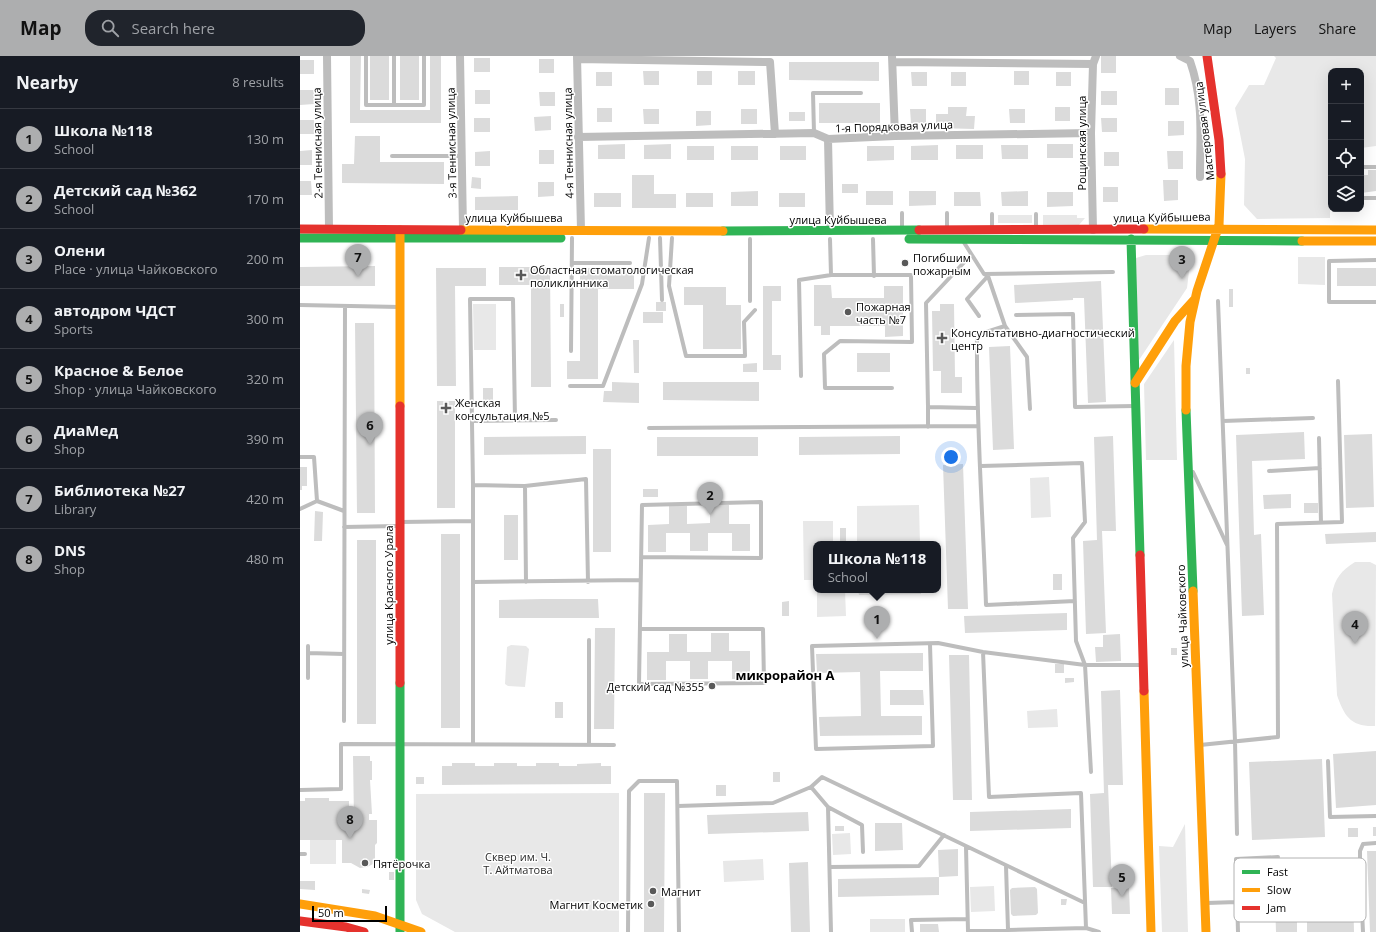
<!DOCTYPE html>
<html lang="en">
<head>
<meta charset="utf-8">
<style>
  body { margin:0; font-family:"Open Sans",sans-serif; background:#20242c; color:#f1f3f6 }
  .controls { position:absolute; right:12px; top:12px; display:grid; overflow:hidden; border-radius:8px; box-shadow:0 4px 16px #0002 }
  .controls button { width:36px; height:36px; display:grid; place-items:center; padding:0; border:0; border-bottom:1px solid #363941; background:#171b24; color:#f1f3f6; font:20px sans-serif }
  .scale { position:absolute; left:12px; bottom:10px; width:75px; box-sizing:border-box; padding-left:4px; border:2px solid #000; border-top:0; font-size:11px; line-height:14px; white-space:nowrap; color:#000; -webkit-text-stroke:3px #fff; paint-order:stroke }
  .you { position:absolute; left:651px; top:401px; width:14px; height:14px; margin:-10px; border:3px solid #fff; border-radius:50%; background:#1a73e8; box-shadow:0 0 0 6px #1a73e833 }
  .badge { display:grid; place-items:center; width:26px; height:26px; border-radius:50%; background:#adaeaf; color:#111; font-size:13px; font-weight:700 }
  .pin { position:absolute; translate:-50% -33px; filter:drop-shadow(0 1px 2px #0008) }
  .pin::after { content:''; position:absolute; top:21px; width:14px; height:12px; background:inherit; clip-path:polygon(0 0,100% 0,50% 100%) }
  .popup { position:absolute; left:513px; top:485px; width:128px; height:52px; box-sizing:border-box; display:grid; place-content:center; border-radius:8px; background:#171b24; filter:drop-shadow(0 1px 3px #0005); font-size:13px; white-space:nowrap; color:#9ea1a6 }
  .popup b { font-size:15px; color:#f1f3f6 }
  .popup::after { content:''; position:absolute; left:50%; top:100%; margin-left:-8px; border:8px solid transparent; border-top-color:#171b24 }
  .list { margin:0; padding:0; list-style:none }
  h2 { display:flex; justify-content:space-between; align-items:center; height:52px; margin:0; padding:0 16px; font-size:17px }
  h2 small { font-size:13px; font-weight:400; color:#9ea1a6 }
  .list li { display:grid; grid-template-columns:26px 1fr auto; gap:12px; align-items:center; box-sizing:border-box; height:60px; padding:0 16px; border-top:1px solid #363941 }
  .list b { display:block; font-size:15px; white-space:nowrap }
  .list p { margin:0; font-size:13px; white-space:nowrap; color:#9ea1a6 }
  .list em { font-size:13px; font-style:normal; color:#9ea1a6 }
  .icon { flex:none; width:22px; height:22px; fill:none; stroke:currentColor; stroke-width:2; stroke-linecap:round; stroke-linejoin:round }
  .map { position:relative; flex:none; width:1076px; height:876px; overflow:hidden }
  header { display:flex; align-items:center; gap:24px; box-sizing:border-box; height:56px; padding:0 20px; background:#adaeaf; color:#111 }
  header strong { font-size:19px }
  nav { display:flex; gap:22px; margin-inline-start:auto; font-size:14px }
  .search { width:280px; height:36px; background:#20242c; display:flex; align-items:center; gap:10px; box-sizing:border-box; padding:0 14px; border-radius:16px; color:#9ea1a6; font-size:15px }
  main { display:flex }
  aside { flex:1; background:#171b24 }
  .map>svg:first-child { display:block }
</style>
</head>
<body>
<header>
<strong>Map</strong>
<div class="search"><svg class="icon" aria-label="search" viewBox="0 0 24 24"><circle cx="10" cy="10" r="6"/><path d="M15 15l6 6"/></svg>Search here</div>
<nav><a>Map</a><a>Layers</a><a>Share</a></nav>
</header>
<main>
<aside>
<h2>Nearby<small>8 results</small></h2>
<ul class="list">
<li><span class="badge">1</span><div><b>Школа №118</b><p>School</p></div><em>130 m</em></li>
<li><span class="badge">2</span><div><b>Детский сад №362</b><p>School</p></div><em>170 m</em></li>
<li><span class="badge">3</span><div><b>Олени</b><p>Place · улица Чайковского</p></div><em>200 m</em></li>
<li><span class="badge">4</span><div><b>автодром ЧДСТ</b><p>Sports</p></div><em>300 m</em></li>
<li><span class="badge">5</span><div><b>Красное &amp; Белое</b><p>Shop · улица Чайковского</p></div><em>320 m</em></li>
<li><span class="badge">6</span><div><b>ДиаМед</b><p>Shop</p></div><em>390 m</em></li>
<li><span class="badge">7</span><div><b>Библиотека №27</b><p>Library</p></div><em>420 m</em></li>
<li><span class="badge">8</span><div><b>DNS</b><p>Shop</p></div><em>480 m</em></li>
</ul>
</aside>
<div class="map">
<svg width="1076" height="876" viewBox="0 0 1076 876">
  <rect width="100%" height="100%" fill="#fff"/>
  <!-- green -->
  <path fill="#e8e8e8" d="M974 0H1076V90L1061 92V15H1031L1030 162 957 163 944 149 945 103 935 52 949 29H964L976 2Z
    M698 159H732V167H698Z
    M743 159H777V162H785L779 169H743Z
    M846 199H891L887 232 837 307 836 202Z
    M998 201H1025V229L998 228Z
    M173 248H196V294H174Z
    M874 284 877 404H846L844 328Z
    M749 421 751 461 731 462 730 422Z
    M619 449 620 488H557V450Z
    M503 465H533V488H516V524H504Z
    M1055 506H1070L1076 509 1075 670C1051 671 1044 660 1037 639L1032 538C1035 522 1041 515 1055 506Z
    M517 534H545L546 560 517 561Z
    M558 534H621V538L559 539Z
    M211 589 226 590 229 593 225 631 208 630 205 628 207 591Z
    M757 653 758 671 728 672 727 655Z
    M319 737V876H155L122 858 116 844V738Z
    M885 768 888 876H862L859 790 873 791Z
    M550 777 551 798 533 799 532 778Z
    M10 784H36V808H10Z
    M463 803 464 824 424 826 423 805Z
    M694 830 695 855 671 856 670 831Z
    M570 863H605V876H570Z"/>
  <!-- building -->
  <path fill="#dbdbdb" d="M50 0H61L60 54H130V0H141V67H50Z
    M70 0H89V44H70Z
    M100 0H119V44H100Z
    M801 0H816V17H801Z
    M174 2H190V16H174Z
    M239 3H254V17H239Z
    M0 4H14V18H0Z
    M489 6H579V25L489 24Z
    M343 15H359V29H344Z
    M397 15H412V29H397Z
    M438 15H455V29H438Z
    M714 15H729V29H714Z
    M296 16H312V30H296Z
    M611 16H627V30H612Z
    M651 16H666V30H651Z
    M756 16H771V30H756Z
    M865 32H879V49H865Z
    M0 34H14V48L0 49Z
    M175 34H190V48H175Z
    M801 35H817V49H801Z
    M239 36H255V50H240Z
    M519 47H580V67H519Z
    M648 51H667L666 60H675L674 73 636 72V58H648Z
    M755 51H770V65H755Z
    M297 52H312V66H297Z
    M343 53H359V68H344Z
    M441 53H457V68H441Z
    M610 53H626V67H611Z
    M709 53H725V67H710Z
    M396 55H411V69L396 70Z
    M489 56H505V65H489Z
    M251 60V74L235 75 234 61Z
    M174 62H190V76H174Z
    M801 62H817V76H802Z
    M0 64H14V78H0Z
    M868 65H884V79L868 80Z
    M55 80H80V106H144V128L42 127V108H54Z
    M325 88V103H298V89Z
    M371 88V103H344V89Z
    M747 88H773V102H747Z
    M638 89V104H611V90Z
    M656 89H683V103H656Z
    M701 89H728V103H702Z
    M387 90H414V104H387Z
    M431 90H458V104H431Z
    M480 90H506V104H480Z
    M567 90H594V104L567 105Z
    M12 94V109H0V95Z
    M239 94H254V108H239Z
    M190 95V110H175V96Z
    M867 95H883V113H868Z
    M804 96H819V110H804Z
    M1068 114H1076V135L1061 137V119H1068Z
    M332 119H354V138H376V152H332Z
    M172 121 181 122V133L171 132Z
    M863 124H878V144L864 145Z
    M0 125H11L12 139H0Z
    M238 126H254V140L238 141Z
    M542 128H558V137H542Z
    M803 131H818V146H803Z
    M458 135V150H431V136Z
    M566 135H593V149H566Z
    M609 135H636V149L609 150Z
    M728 135V150H702L701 136Z
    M654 136H680L681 150H654Z
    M747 136H773V150L747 151Z
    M294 137H321V151H294Z
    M386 137H413V151H386Z
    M479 137H505V151H479Z
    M218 140V154H175V141Z
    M75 210V230H0V211Z
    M199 211H250L251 331H231V229H199Z
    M136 212H186V230H155L156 330H137Z
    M288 212H334V233H298V323H267V305H280V215H288Z
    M1037 212H1076V230H1037Z
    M801 225 806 346 788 347 784 242H773V244L715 247 714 229Z
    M514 229H531L532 242H584V230H603V280L585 281V270H530V279H521V270H514Z
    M463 230H481V245H472V299H481V314H463Z
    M384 231H426V249H441V293H403V249H384Z
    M929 233H933V251H929Z
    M356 246H366V255H356Z
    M260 248H264V261H260Z
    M640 248H654L655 321H662V337H641V315H633L632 255H640Z
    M343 256H363V267H343Z
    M55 267H74L75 457H57Z
    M333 284H339V317H334Z
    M710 290 714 393 693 394 689 291Z
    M557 297H590V316H557Z
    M457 307V316H443V308Z
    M946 312H950V318H946Z
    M312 326 339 327V347L303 346 304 335H312Z
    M363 326H459V345L363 344Z
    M183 332H193V350H183Z
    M137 345H155V452H137Z
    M1004 376 1005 403 952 405 954 479 961 478 964 559 942 560 936 379Z
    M1072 378 1074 451 1046 452 1044 379Z
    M286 380V398L184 399V381Z
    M600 380V398L499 399V381Z
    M813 380 816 475H802L806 577 786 578 783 485 797 484 794 381Z
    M357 381H458V400H357Z
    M293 393H311V496H293Z
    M663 408 668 553H648L643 409Z
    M0 411H7V430H2V434H0Z
    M343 433H358V441H343Z
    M991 438V452L964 453 963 439Z
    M1004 447H1018V457H1004Z
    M410 449H429V468H450V495H432V477H408V495H390V477H366V496H348V469L369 468V450H387V468L410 467Z
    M15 455 23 456 22 485H14Z
    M204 459H218V504H204Z
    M540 472H546V488H540Z
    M1076 476V486L1026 488 1025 478Z
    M141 478H160V672H141Z
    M57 484H76V668H57Z
    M753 518H762V534H753Z
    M243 543H298L299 562H199V544Z
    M489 545V560H482V546Z
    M767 557V574L665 577 664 560Z
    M295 572H315L314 673H294Z
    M411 577H429V595H450V623H432V605H408V623H390V605H366V624H347V596H369V578H387V596H411Z
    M820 578 821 605 796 606 795 591H803V579Z
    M871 592H877V599H871Z
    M623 597V615H580L581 660H622V679L520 680 519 661 561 660 560 616 517 617 516 598Z
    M649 599H669L672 744H653Z
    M755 608H764V617H755Z
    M765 622H774V626L765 627Z
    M590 634H623L624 649H590Z
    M820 634 823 729H808L812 831H793L790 738 804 737 801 635Z
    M255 646H263V662H255Z
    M1076 695V749L1036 752 1033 698Z
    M53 700H70V705H72V724H70L72 758H69V764H77V787L75 789V803L77 806 67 811 60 812 51 807H42V784H0V745H5V742H29V745H49V764H54Z
    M1022 703 1025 781 952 784 949 706Z
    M152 707H175V710H194V707H217V710H236V707H259V710H277V708L301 707V710H311V728L142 729V710H152Z
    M473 716H480V726H473Z
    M116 721H124V728H116Z
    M416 729H426V740H416Z
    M344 737H365L364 876H344Z
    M771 753V772L670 775V756Z
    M508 756 509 775 408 778 407 759Z
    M575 767H602L603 794 575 795Z
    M535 770H544V775H535Z
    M1073 771H1076V780H1073Z
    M1048 772H1058V781H1048Z
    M658 793V820L639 821 638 794Z
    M1067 795H1076V876H1070Z
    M508 806 510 876H491L489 807Z
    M974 815H996V845H1006V835L1053 834 1054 876H1007V852H997V876H976Z
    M89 816H94V824H89Z
    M1024 818V825L1007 826V819Z
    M639 821V839L538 841V823Z
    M0 825H15V834L0 833Z
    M735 831 737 833 738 857 736 859 713 860 711 858 710 834 712 832Z
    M829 831 830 858H812L811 832Z
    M62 833 70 834 69 838 62 837Z
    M761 843H767L766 849H761Z
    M620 868H638L639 876H620Z"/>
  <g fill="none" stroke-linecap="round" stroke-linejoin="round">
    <!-- lane -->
    <path stroke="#bdbdbd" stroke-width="4" d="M66 0V49H124V0
      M94 0V49
      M514 77 513 37H561
      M92 100H162
      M1061 111H1076
      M1061 142H1076
      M602 157V172
      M647 157V173
      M692 158V171
      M736 158V172
      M360 182 362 244
      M372 182 369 230 386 300H445L444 266 455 254
      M450 183V245
      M530 183 531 219
      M573 183 574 220
      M663 185 684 218 688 220 705 270 727 301 730 353
      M671 199 626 247 628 351 676 352
      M1076 204 1029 205V246H1076
      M272 207H330
      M685 218 813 216
      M918 245 935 685 937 778
      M0 249 100 251
      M716 259 773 258 775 351 835 350
      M679 260 667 243 688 220
      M705 270 677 279C676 369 683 459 686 549L775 545
      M271 295 272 182
      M501 320 499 224 531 219H611L612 286 540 285 524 298 525 332H592
      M270 330H303L342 228 349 182
      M628 351V371
      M172 365 256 364
      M923 365 1013 362
      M349 372 678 370
      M1019 382 1021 467
      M0 401H14L17 445 44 455
      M681 410 782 407 785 466 773 482 776 585 785 609 791 716
      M969 415 1020 412
      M893 416 927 489
      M173 429 225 430 286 423 288 526
      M225 430 226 526
      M0 453 17 445
      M101 466 173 465
      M44 471 98 470
      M173 526 340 524
      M340 573H463L464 627 339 628 342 449 461 446V502L341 501
      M630 588 633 690 516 693 512 590 638 587 683 596 785 609H842
      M683 596 689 741 781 737 786 872
      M8 597 44 598
      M8 622V590
      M44 665 45 250
      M173 688V429L170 243H213L215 364
      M289 689V584
      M900 689 978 681 977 468 1042 466 1038 325
      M1028 705 1030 761 1076 760
      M511 731 528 751 531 876
      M0 734 41 733V688L314 689
      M378 750 473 747 511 731 522 721 785 847
      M528 751 562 769 563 796
      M666 791 668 875 786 872 799 876
      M0 798H5
      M706 810 708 874
      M530 811 619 810 644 779
      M1060 812V795L1063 788 1076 787
      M1003 814 1060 812 1063 876
      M907 847 937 846
      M328 876 329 735 339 725H377L379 876
      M612 876 611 864 667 863
      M938 876 936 803 978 801"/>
    <!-- street -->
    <path stroke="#bdbdbd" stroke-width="8" d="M27 0 29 173
      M160 0 163 173
      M277 0 281 174
      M592 0 595 80
      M880 0 890 5C904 45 900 79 900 121
      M277 3 470 6 475 78
      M593 6 793 8
      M278 81 514 77 528 83 595 80 791 77
      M528 83 530 175
      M793 174 791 77 793 8 796 0"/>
    <!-- fast -->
    <path stroke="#30b455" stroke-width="9" d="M423 175 619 174
      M0 182H261
      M609 183 1002 185
      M831 183 840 499
      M886 354 893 535
      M100 627V876"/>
    <!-- slow -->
    <path stroke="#ff9f0a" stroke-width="9" d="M844 173 1076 174
      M100 174V350
      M161 174 423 175
      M1002 185H1076
      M835 327 875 265 894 244
      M886 354V310L890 266 897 235 919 169 921 118
      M893 535 906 876
      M844 635 851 876
      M0 848 75 860 121 876"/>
    <!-- jam -->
    <path stroke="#e5322d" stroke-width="9" d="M907 0 919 84 921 118
      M0 173 161 174
      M619 174 844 173
      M100 350V627
      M840 499 844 635
      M0 865 46 871 64 876"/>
  </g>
  <!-- markers -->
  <g fill="#595959" stroke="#fff" stroke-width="1.5">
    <circle cx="605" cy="207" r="4"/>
    <path d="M219 213h4v4h4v4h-4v4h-4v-4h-4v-4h4z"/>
    <circle cx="548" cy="256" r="4"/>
    <path d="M640 276h4v4h4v4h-4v4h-4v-4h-4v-4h4z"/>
    <path d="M144 346h4v4h4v4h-4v4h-4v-4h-4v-4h4z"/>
    <circle cx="412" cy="630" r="4"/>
    <circle cx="65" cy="807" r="4"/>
    <circle cx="353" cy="835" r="4"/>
    <circle cx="351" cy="848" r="4"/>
  </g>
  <g text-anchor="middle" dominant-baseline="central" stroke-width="3" stroke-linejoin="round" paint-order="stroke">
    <!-- street labels -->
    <g font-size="11" fill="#000" stroke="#fff">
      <text transform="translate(594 70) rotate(-2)">1-я Порядковая улица</text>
      <text transform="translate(904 75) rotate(-97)">Мастеровая улица</text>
      <text transform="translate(17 87) rotate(-91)">2-я Теннисная улица</text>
      <text transform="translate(151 87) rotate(-91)">3-я Теннисная улица</text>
      <text transform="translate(268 87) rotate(-91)">4-я Теннисная улица</text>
      <text transform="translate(781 87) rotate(-90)">Рощинская улица</text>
      <text x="214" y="161">улица Куйбышева</text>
      <text transform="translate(862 161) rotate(-1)">улица Куйбышева</text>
      <text x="538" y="163">улица Куйбышева</text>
      <text transform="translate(88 529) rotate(-90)">улица Красного Урала</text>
      <text transform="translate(882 560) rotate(-92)">улица Чайковского</text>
    </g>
    <!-- poi labels -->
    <g font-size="11" fill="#000" stroke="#fff" text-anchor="start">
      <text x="613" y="201">Погибшим<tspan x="613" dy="13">пожарным</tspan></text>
      <text x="230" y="213">Областная стоматологическая<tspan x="230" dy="13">поликлинника</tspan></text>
      <text x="556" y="250">Пожарная<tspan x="556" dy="13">часть №7</tspan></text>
      <text x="651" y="276">Консультативно-диагностический<tspan x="651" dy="13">центр</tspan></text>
      <text x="155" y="346">Женская<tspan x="155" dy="13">консультация №5</tspan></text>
      <text x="404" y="630" text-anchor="end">Детский сад №355</text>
      <text x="73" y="807">Пятёрочка</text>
      <text x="361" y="835">Магнит</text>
      <text x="343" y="848" text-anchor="end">Магнит Косметик</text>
    </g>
    <!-- park labels -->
    <g font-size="11" fill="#2c2c2c" stroke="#fff">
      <text x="218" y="800">Сквер им. Ч.<tspan x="218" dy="13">Т. Айтматова</tspan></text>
    </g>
    <!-- quarter labels -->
    <g font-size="13" font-weight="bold" fill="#000" stroke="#fff">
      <text x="485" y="619">микрорайон А</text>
    </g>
  </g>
  <!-- legend -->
  <rect x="934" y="802" width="132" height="64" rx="6" fill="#fff" stroke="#b2b2b2" stroke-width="1"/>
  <rect x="942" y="814" width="18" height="4" fill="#30b455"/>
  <rect x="942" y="832" width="18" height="4" fill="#ff9f0a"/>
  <rect x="942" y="850" width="18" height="4" fill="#e5322d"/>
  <g font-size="11" fill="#000">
    <text x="967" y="820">Fast</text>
    <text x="967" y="838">Slow</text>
    <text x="967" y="856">Jam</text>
  </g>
</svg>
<div class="controls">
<button>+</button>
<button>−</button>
<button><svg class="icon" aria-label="locate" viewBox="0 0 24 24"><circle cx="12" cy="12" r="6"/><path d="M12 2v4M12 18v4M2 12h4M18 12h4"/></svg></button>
<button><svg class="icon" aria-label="layers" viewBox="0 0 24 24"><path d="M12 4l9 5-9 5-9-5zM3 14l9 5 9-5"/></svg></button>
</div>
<div class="scale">50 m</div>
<div class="you"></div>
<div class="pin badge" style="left:577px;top:583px">1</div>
<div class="popup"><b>Школа №118</b>School</div>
<div class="pin badge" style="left:410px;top:459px">2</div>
<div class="pin badge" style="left:882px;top:223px">3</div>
<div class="pin badge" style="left:1055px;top:588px">4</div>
<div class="pin badge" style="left:822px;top:841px">5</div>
<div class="pin badge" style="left:70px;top:389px">6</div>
<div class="pin badge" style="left:58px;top:221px">7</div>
<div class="pin badge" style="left:50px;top:783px">8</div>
</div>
</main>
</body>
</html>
